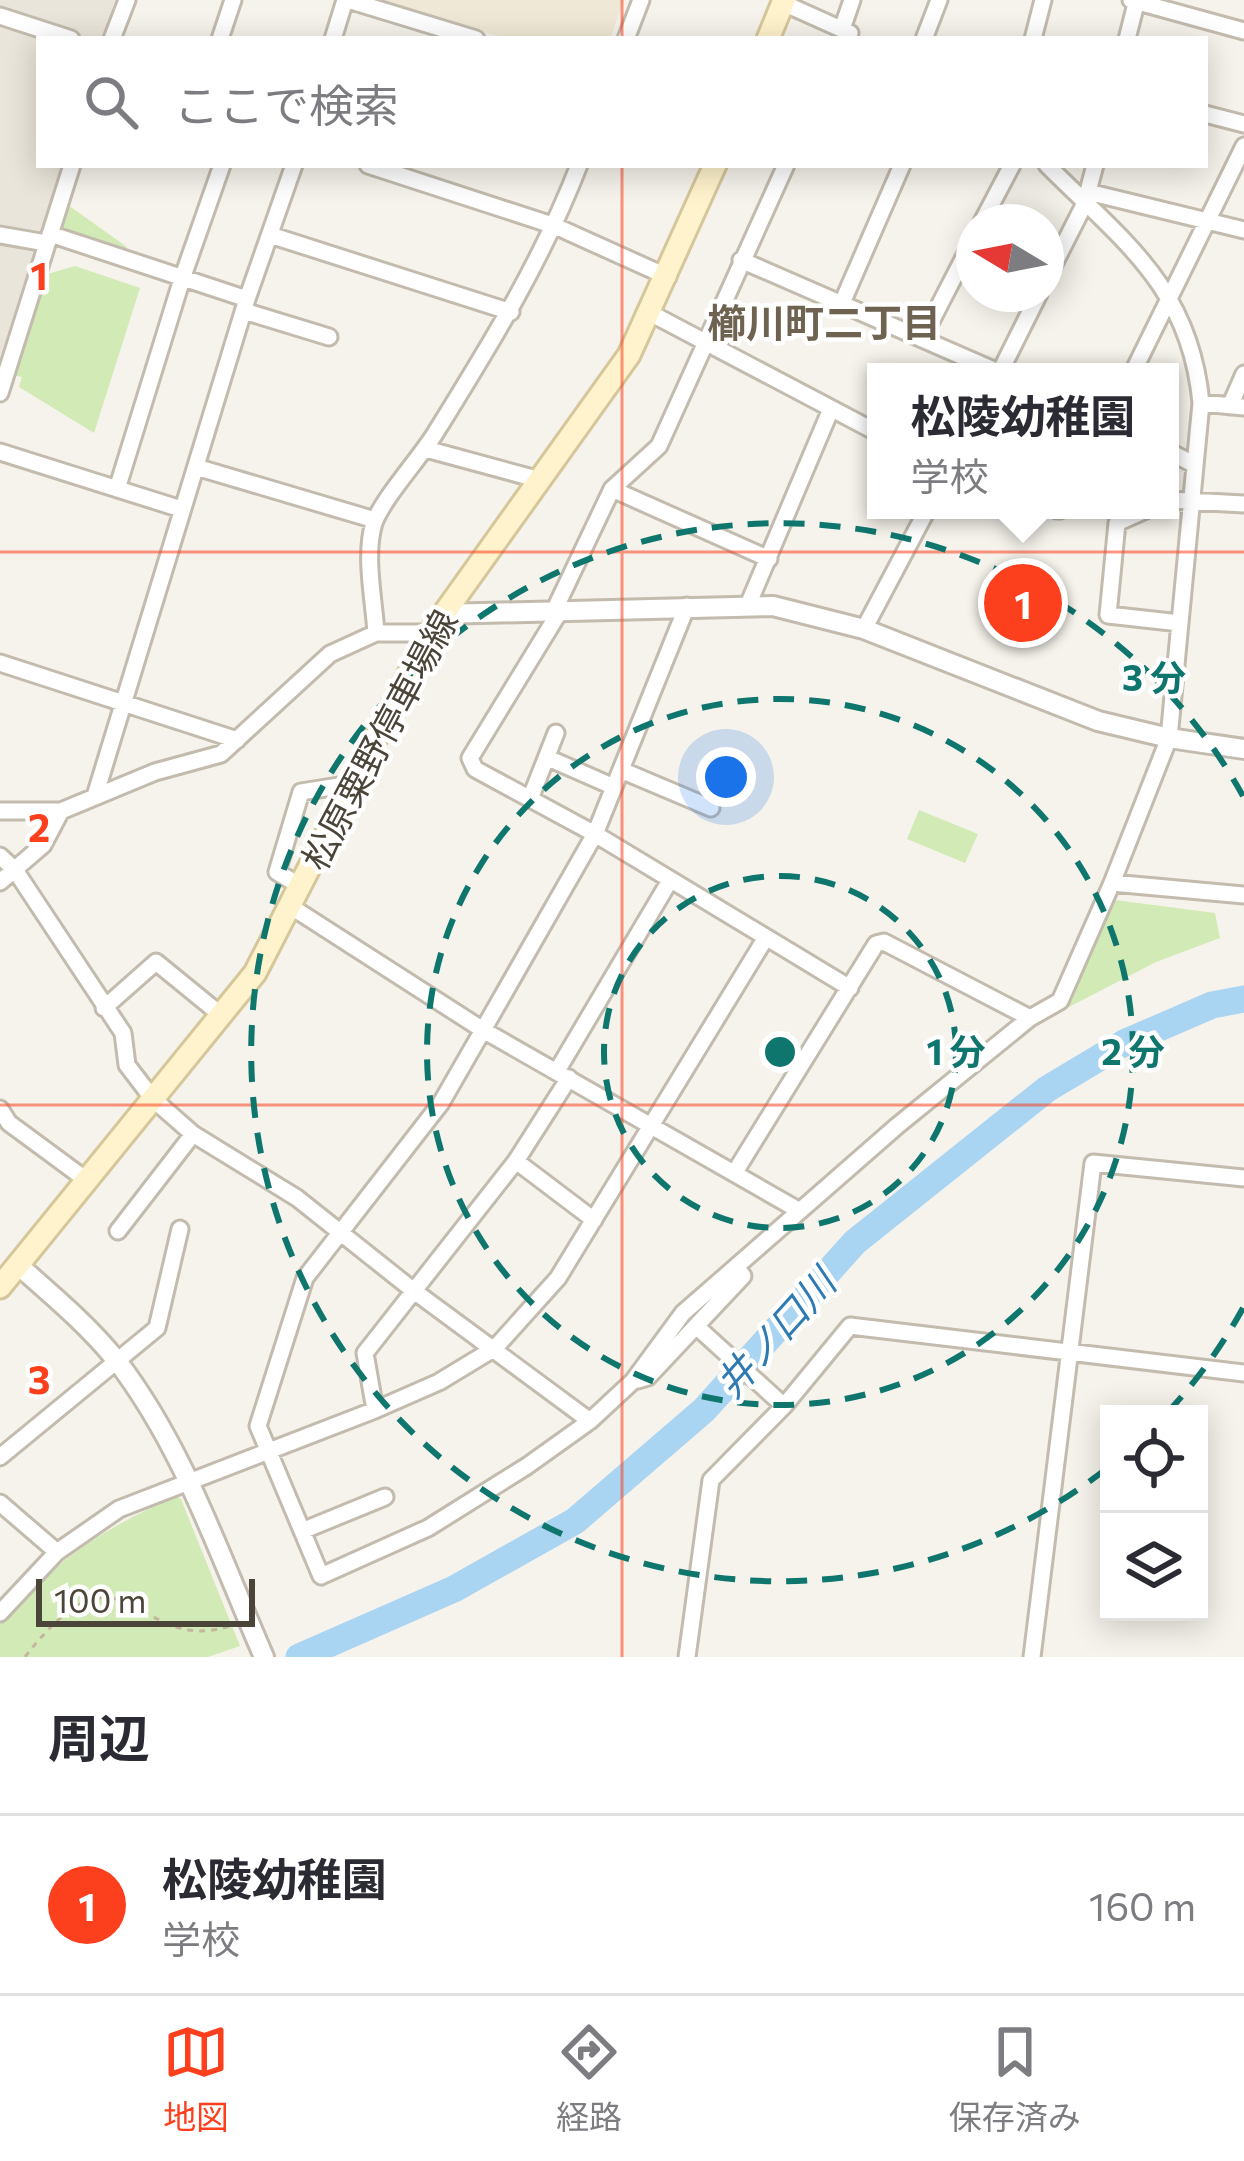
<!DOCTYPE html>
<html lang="ja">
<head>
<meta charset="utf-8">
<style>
  body { margin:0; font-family:Commissioner,"Noto Sans JP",sans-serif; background:#f7f7f7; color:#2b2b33 }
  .controls { position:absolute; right:36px; bottom:36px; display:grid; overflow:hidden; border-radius:0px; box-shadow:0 6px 30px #0003 }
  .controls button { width:108px; height:108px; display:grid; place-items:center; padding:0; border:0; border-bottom:3px solid #e1e1e2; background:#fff; color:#2b2b33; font:60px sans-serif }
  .compass { position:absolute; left:956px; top:204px; width:108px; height:108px; border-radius:50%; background:#fff; box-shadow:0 6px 30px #0003; rotate:280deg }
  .scale { position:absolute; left:36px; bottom:30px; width:219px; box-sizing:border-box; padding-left:12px; border:6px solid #4b4439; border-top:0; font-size:33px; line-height:42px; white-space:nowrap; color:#4b4439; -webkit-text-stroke:9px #fff; paint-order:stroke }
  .you { position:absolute; left:726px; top:777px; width:42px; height:42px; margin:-30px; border:9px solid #fff; border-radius:50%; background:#1a73e8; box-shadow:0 0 0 18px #1a73e833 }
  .badge { display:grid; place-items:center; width:78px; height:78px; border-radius:50%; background:#fc3f1d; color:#fff; font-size:39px; font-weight:700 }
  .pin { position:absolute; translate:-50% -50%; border:6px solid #fff; box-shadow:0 3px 12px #0006 }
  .popup { position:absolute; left:867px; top:363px; width:312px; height:156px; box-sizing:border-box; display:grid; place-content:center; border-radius:0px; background:#fff; filter:drop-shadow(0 3px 9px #0005); font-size:39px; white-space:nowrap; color:#7c7c81 }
  .popup b { font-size:45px; color:#2b2b33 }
  .popup::after { content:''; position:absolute; left:50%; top:100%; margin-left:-24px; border:24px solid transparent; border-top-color:#fff }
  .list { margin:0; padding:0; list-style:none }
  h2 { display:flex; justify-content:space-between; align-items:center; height:156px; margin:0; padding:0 48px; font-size:51px }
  h2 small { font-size:39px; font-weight:400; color:#7c7c81 }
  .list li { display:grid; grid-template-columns:78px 1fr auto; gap:36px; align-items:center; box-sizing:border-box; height:180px; padding:0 48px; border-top:3px solid #e1e1e2 }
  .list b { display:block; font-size:45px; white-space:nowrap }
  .list p { margin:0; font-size:39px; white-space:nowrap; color:#7c7c81 }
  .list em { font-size:39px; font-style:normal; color:#7c7c81 }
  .icon { flex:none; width:66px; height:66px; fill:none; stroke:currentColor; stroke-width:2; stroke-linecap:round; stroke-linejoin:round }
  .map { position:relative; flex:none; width:1244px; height:1657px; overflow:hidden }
  .search { position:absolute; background:#fff; box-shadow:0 6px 30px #0003; left:36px; right:36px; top:36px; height:132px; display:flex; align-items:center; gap:30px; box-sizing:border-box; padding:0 42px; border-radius:0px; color:#7c7c81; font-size:45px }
  .sheet { height:336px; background:#fff }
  nav { display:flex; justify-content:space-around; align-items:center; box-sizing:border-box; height:168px; border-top:3px solid #e1e1e2; background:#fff; font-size:33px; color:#7c7c81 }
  nav a { display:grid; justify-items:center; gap:6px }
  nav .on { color:#fc3f1d }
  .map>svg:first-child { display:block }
</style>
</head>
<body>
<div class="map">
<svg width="1244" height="1657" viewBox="0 0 1244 1657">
  <rect width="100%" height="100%" fill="#f6f3ec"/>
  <!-- residential -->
  <path fill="#eae5da" d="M0 0H115L103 39H39V165H62L0 357Z"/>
  <!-- education -->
  <path fill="#efe8d6" d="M380 0H624L610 39H507Z"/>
  <!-- green -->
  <path fill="#d2eab5" d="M68 205 127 247 123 251 60 229Z
    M75 266 140 288 94 433 19 387 22 377 13 375 44 275Z
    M919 810 978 834 965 863 907 839Z
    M1115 900 1215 913 1220 938 1156 962 1067 1008 1109 904Z
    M176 1496 181 1499 240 1646 208 1657H0V1624C61 1556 94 1534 176 1496Z"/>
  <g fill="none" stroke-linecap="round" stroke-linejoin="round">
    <!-- river -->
    <path stroke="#a9d4f2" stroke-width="27" d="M299 1657 454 1589 575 1521 704 1410 855 1242 1047 1089 1124 1043 1212 1005 1244 999"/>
    <defs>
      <path id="minor" d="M348 0 476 39
        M1131 0 1244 31
        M783 3 850 33
        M0 16 71 39
        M842 29 852 0
        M112 39 127 0
        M220 39 233 0
        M333 39 345 0
        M626 39 641 0
        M924 39 939 0
        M1033 39 1043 0
        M1127 39 1137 0
        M1205 114 1244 124
        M368 165 555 226 668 277
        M1088 192 1244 230
        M982 222 1012 165
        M50 234 247 299
        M0 235 46 243
        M270 235 511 312
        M741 260 998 372
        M1046 280 1085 203 1095 165
        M842 303 902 165
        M244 311 329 337
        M650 313 876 432
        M922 339 974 238
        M1000 372 1039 294
        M1133 372 1244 146
        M0 393 72 165
        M1201 403 1244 407
        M1230 406 1244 374
        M426 449 540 480
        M0 452 181 509
        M1170 452 1195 465
        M196 467 375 520
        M117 489 182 279 222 165
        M612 489 769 559
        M1170 500 1244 504
        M1057 510H1060
        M1146 510 1117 523 1108 615 1180 623
        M748 605 831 409
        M687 606 595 834 483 1030 441 1103 305 1278 258 1426 321 1576 428 1528 527 1466 590 1421 633 1381 683 1313 897 1126 1030 1018 1060 1001 1112 883 1169 738 1201 403C1190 287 1124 242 1047 165
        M554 611 612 489 659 446 786 165
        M560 611 470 758 475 769 595 834 850 988
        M864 629 927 510
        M376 633C374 600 364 555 374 523 383 498 421 457 436 432 490 345 542 261 579 165
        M0 663 237 740
        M548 758 614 787
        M621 770 711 808
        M95 796 247 299 294 165
        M530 799 556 733
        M0 811H61L155 772 221 754 330 654 376 633H430
        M0 856 15 870 123 1033 127 1065 153 1099 193 1134 297 1198 414 1291 590 1421
        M0 882 43 845 61 811
        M1112 883 1244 895
        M300 886 277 872 301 792 351 784
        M290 906 483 1030 800 1211
        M104 1008 156 962 221 1015
        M557 1071 669 882
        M0 1109 9 1123 85 1179
        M516 1161 594 1220
        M735 1172 876 944 884 942 1030 1018
        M118 1231 193 1134
        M696 1326 784 1406
        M638 1380 648 1377 743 1276 739 1271
        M375 1410 365 1353 516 1161 569 1078
        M0 1457 157 1328 180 1229
        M0 1503 57 1552
        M302 1531 385 1497
        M0 1613 57 1552 119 1509 375 1410 439 1382 495 1348 558 1278 765 939
        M687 1657 711 1480 784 1406 850 1326 1244 1373
        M1032 1657 1093 1163 1244 1178"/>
      <path id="tertiary" d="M441 614 773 606 864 629 1098 721 1169 738 1244 749
        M18 1265C52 1295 88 1325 117 1361 184 1448 220 1557 264 1657"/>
      <path id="secondary" d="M768 39 784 0
        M0 1287 255 973 430 633 629 355 715 165"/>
    </defs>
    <!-- minor casing -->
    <use href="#minor" stroke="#c2bbae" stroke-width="21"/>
    <!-- tertiary casing -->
    <use href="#tertiary" stroke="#c2bbae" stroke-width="24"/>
    <!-- secondary casing -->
    <use href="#secondary" stroke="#d6c79b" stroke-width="27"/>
    <!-- path -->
    <path stroke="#c4b79f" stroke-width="3" stroke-dasharray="6 6" stroke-linecap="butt" d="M25 1657C126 1526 134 1657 230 1626"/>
    <!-- minor -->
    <use href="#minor" stroke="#fff" stroke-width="15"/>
    <!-- tertiary -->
    <use href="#tertiary" stroke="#fff" stroke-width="18"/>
    <!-- secondary -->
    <use href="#secondary" stroke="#fff3cd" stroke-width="21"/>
  </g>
  <!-- grid -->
  <path fill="none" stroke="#fc3f1d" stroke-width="3" stroke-opacity="0.55" d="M622 0V39M622 165V1657M0 552H1244M0 1105H1244"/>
  <!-- distance rings -->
  <g fill="none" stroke="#0f766e" stroke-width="6" stroke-dasharray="21 15">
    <circle cx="780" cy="1052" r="176"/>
    <circle cx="780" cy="1052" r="353"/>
    <path d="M1243 1308A529 529 0 0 1 1167 1413M1106 1469A529 529 0 1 1 1243 796"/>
  </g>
  <g text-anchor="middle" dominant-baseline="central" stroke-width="9" stroke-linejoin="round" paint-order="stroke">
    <!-- street labels -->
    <g font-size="36" fill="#4b4439" stroke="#fff">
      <text transform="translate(378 739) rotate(-62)">松原粟野停車場線</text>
    </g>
    <!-- neighbourhood labels -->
    <g font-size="39" font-weight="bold" fill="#6e6250" stroke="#fff">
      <text x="824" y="321">櫛川町二丁目</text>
    </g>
    <!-- water labels -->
    <g font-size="39" font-style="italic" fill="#2e7ab2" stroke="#fff">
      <text transform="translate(774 1332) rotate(-48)">井ノ口川</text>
    </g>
  </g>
  <g font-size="39" text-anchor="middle" font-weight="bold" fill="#fc3f1d" stroke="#fff" stroke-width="9" stroke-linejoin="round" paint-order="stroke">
    <text x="39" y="290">1</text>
    <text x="39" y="842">2</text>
    <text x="39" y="1394">3</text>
  </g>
  <circle cx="780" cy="1052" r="18" fill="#0f766e" stroke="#fff" stroke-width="6"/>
  <g font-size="36" text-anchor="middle" font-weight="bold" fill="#0f766e" stroke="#fff" stroke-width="9" stroke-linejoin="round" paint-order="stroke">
    <text x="1154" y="691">3 分</text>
    <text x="956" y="1065">1 分</text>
    <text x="1133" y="1065">2 分</text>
  </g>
</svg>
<div class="controls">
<button><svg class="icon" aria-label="locate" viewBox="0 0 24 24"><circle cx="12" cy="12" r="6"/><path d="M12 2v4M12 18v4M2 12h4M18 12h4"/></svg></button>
<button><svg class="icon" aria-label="layers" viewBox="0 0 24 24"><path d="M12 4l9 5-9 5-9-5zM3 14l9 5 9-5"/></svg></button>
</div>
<svg class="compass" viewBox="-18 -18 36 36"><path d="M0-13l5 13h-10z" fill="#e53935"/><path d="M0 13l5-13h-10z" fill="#7c7c81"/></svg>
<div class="scale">100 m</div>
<div class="you"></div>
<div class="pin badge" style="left:1023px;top:603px">1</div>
<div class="popup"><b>松陵幼稚園</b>学校</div>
<div class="search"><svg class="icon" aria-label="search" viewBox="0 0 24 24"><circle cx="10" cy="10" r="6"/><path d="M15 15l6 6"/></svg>ここで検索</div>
</div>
<section class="sheet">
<h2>周辺<small></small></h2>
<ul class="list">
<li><span class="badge">1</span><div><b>松陵幼稚園</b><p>学校</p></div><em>160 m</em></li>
</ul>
</section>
<nav>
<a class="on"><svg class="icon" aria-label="map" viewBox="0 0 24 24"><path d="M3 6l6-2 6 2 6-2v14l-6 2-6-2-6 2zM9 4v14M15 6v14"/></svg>地図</a>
<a><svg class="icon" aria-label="directions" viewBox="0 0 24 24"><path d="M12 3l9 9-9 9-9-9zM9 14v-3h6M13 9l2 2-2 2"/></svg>経路</a>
<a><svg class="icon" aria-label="saved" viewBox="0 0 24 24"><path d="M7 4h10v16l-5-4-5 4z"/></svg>保存済み</a>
</nav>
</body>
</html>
